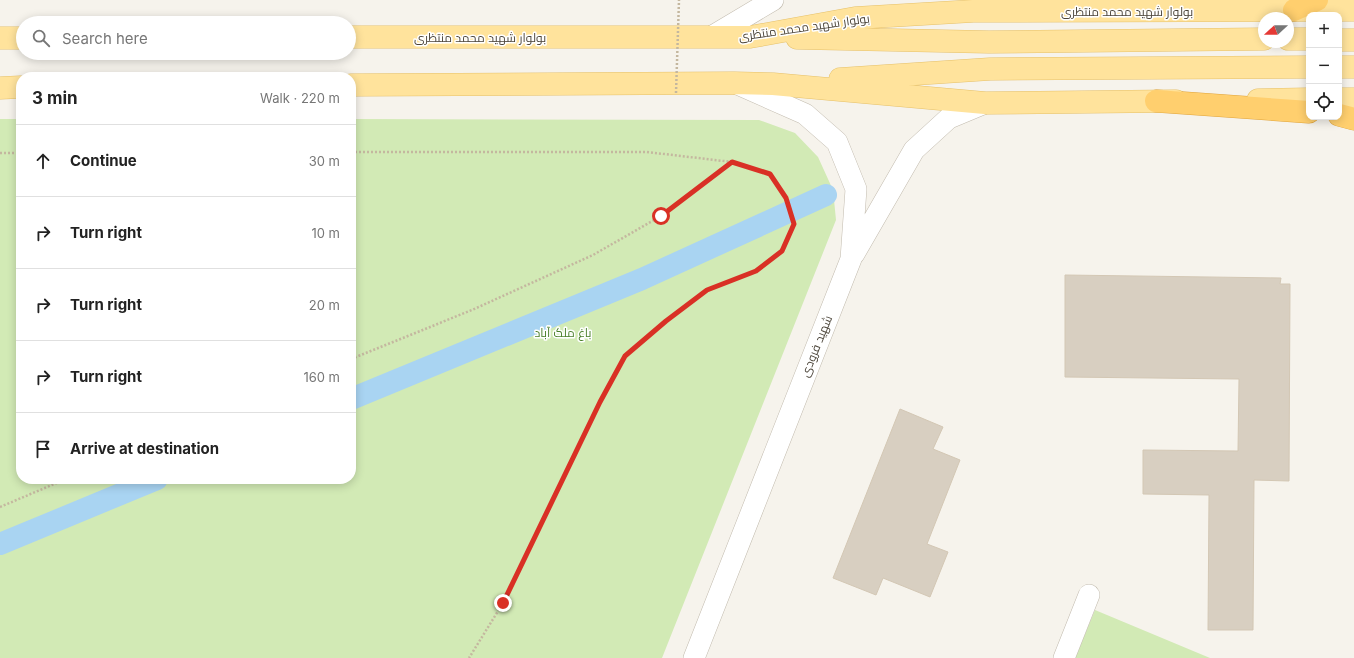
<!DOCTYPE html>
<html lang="en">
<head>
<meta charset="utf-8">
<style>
  body { margin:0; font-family:Inter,Cairo,sans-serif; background:#f2f2f2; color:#222 }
  .controls { position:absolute; right:12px; top:12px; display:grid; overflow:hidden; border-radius:8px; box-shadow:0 2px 10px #0003 }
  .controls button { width:36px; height:36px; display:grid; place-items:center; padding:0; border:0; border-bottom:1px solid #e0e0e0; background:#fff; color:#222; font:20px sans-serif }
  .compass { position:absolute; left:1258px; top:12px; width:36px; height:36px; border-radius:50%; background:#fff; box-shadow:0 2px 10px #0003; rotate:249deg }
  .stop { position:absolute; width:12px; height:12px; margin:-9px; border:3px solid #d93025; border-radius:50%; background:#fff }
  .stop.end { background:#d93025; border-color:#fff; box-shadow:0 1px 4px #0008 }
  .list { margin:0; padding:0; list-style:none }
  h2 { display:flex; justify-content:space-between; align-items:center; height:52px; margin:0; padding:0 16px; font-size:17px }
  h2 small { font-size:13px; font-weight:400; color:#767676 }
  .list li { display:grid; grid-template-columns:26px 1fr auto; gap:12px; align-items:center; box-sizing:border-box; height:72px; padding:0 16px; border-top:1px solid #e0e0e0 }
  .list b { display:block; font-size:15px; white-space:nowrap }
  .list em { font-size:13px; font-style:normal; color:#767676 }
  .icon { flex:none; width:22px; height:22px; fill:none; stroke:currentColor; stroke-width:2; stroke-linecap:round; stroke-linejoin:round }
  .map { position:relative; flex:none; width:1354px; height:658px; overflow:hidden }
  .search { position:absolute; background:#fff; box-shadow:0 2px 10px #0003; left:16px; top:16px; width:340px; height:44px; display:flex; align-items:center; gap:10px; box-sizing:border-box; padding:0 14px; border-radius:22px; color:#767676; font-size:15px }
  .panel { position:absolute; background:#fff; box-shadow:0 2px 10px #0003; left:16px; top:72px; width:340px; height:412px; border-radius:16px }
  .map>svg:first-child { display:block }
</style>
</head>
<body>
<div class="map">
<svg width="1354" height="658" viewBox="0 0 1354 658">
  <rect width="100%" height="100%" fill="#f6f3ec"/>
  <!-- green -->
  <path fill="#d2eab5" d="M0 119H21V479H351V119L759 120 795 133 818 157 833 190 836 220 662 658H0Z
    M1095 610 1210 658H1075Z"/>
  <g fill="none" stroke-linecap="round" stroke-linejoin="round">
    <!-- canal -->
    <path stroke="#a9d4f2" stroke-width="22" d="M351 399 642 279 826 195
      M0 544 157 479"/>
  </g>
  <!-- building -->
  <path fill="#d8cfc1" stroke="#d3c7b4" d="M1065 275 1281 278 1280 284H1290L1289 481 1254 480 1253 630H1208L1209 495 1143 494V450L1238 451 1239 379 1065 377Z
    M900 409 943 427 933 449 960 460 927 544 948 552 930 597 883 578 876 595 833 578Z"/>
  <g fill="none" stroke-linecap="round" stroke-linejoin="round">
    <defs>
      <path id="minor" d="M711 37 773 0
        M854 254 914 150 949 118 985 103
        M694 658 851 259 856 189 837 142 805 114 735 83
        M1064 658 1089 595"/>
      <path id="major" d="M349 37H750L855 18 973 11 1354 10
        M0 38H23
        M797 38 989 42 1264 39
        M1288 39H1309
        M1339 40H1354
        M1339 67H1354
        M840 79 990 69 1309 67
        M351 85 734 83 773 84 985 103 1176 101
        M0 88 21 87
        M1339 99H1354
        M1258 100 1309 99"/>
      <path id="highway" d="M1294 10 1317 0
        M1156 101 1309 112
        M1339 115 1354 119"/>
    </defs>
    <!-- minor casing -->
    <use href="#minor" stroke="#c2bbae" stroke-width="22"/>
    <!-- major casing -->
    <use href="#major" stroke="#e6c16a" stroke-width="23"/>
    <!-- highway casing -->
    <use href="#highway" stroke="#e0a43c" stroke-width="23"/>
    <!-- path -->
    <path stroke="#c4b79f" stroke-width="2.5" stroke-dasharray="2 2" stroke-linecap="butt" d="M351 152H647L732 162 770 174 786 198 794 224 781 251 756 271 707 290 666 321 625 356 600 402 503 603 469 658
      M0 153H21
      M351 359 472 310 593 255 661 216 732 162
      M0 507 66 479"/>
    <!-- minor -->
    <use href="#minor" stroke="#fff" stroke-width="21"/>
    <!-- major -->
    <use href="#major" stroke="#ffe39c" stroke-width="22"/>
    <!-- highway -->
    <use href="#highway" stroke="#ffcf6e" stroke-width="22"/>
    <!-- path-bridge -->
    <path stroke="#c4b79f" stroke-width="2.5" stroke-dasharray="2 2" stroke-linecap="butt" d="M676 93 679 0"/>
  </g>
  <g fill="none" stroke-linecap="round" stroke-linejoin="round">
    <!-- route -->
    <path stroke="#d93025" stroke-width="5" d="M503 603 600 402 625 356 666 321 707 290 756 271 782 251 794 224 786 198 770 174 732 162 661 216"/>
  </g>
  <g text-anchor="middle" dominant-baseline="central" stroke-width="3" stroke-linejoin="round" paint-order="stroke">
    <!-- street labels -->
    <g font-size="12" fill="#4b4439" stroke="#fff">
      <text x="1127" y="11">بولوار شهید محمد منتظری</text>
      <text transform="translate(804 27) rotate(-8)">بولوار شهید محمد منتظری</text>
      <text x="480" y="37">بولوار شهید محمد منتظری</text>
      <text transform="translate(816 346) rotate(-68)">شهید فرودی</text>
    </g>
    <!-- park labels -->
    <g font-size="12" fill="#4a7f2a" stroke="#fff">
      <text x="563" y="332">باغ ملک آباد</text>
    </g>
  </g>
</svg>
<div class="controls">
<button>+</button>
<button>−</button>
<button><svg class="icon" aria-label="locate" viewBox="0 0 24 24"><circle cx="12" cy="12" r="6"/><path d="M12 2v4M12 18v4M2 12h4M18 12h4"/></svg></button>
</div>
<svg class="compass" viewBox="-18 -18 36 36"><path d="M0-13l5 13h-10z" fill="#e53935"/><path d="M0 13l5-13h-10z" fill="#767676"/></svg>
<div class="stop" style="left:661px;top:216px"></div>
<div class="stop end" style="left:503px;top:603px"></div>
<div class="search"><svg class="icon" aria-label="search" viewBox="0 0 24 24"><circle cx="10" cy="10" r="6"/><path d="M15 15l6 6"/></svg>Search here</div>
<section class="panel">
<h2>3 min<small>Walk · 220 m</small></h2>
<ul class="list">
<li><svg class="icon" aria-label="ahead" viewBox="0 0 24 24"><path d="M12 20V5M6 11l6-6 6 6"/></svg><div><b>Continue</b></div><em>30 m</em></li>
<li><svg class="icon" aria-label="right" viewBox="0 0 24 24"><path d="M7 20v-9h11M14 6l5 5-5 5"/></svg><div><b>Turn right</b></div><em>10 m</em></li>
<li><svg class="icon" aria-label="right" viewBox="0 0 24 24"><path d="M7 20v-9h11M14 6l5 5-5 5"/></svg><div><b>Turn right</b></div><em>20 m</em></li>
<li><svg class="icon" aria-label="right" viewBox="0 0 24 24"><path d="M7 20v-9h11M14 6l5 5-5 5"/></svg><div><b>Turn right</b></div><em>160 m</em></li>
<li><svg class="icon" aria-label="arrive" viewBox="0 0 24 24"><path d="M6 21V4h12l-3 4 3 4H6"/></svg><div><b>Arrive at destination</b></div></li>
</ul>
</section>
</div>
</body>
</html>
